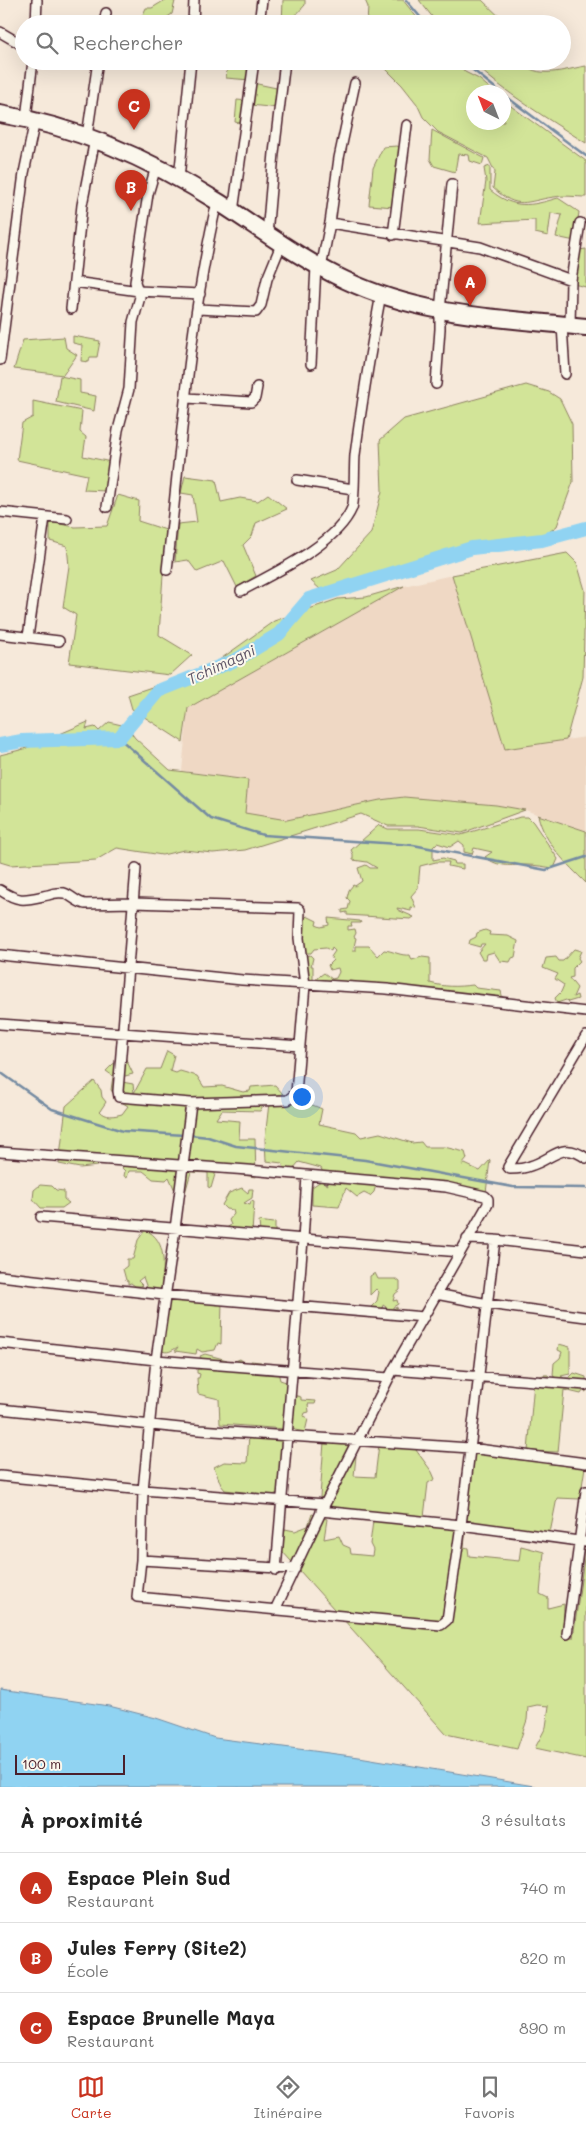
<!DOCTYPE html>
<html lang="fr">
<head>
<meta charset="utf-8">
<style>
  body { margin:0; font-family:Mali,sans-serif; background:#f6f6f6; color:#222 }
  .compass { position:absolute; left:466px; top:85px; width:45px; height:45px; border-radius:50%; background:#fff; box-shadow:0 5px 20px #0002; rotate:318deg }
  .scale { position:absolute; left:15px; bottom:12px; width:110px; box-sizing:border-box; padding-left:5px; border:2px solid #4a1f2b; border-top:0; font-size:14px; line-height:18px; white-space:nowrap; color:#4a1f2b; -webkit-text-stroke:4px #fbf7ec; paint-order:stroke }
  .you { position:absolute; left:301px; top:1096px; width:18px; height:18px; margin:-12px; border:4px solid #fff; border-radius:50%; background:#1a73e8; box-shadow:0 0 0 8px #1a73e833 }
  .badge { display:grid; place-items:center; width:32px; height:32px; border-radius:50%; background:#c8321e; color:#fff; font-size:16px; font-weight:700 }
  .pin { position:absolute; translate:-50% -41px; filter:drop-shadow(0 1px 2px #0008) }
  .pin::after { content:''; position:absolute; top:26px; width:18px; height:15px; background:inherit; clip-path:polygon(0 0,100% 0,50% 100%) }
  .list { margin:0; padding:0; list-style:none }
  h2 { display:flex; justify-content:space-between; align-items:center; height:65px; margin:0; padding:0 20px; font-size:21px }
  h2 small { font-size:16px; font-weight:400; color:#767676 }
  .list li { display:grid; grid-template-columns:32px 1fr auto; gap:15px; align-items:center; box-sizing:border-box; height:70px; padding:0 20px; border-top:1px solid #e0e0e0 }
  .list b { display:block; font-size:19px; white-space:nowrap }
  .list p { margin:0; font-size:16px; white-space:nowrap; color:#767676 }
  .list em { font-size:16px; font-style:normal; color:#767676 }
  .icon { flex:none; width:28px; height:28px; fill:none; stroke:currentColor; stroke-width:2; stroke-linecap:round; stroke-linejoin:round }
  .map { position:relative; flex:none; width:586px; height:1787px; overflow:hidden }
  .search { position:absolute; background:#fff; box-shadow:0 5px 20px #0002; left:15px; right:15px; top:15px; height:55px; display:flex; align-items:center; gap:12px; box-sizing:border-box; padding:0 18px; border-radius:28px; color:#767676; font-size:19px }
  .sheet { height:275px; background:#fff }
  nav { display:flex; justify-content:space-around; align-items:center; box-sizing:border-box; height:70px; border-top:1px solid #e0e0e0; background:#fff; font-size:14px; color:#767676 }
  nav a { display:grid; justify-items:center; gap:2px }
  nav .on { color:#c8321e }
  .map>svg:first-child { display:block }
</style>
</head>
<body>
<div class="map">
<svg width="586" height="1787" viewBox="0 0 586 1787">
  <rect width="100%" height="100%" fill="#f6e9da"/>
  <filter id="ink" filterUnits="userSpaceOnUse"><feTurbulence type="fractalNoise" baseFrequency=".02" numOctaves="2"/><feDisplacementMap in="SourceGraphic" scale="10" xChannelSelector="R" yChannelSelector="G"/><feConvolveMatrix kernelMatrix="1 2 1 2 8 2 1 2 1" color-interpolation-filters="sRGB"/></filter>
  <g filter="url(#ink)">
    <!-- built -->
    <path fill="#efd8c4" d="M452 575 505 749 586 737V831L525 810 496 805 404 797 380 800 287 820 245 813 248 780 182 771 188 708 404 586Z"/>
    <!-- green -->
    <path fill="#d2e498" stroke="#8e8262" d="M165 0 175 1 172 14 166 18 165 24 141 19 146 8H152Z
      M283 0H305V5L294 17V24H282Z
      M365 0H403L422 24H367L368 7Z
      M419 0H482L507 24H438Z
      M107 18 135 21V24H106Z
      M228 61H253L250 80 226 78Z
      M378 61H456L465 72 479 79 494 92H474V122H504V101L586 161V197C576 197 564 195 554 197 525 201 519 211 493 188L495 172 488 158 438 132 423 117 417 104 402 85Z
      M471 61H522C535 81 566 69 586 66V143C546 118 505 93 471 61Z
      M253 83 281 89 278 108 250 105Z
      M237 100 248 101 244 124 235 122Z
      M432 130 484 158 482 165 470 161 469 155 458 154 455 172 434 166 430 159Z
      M397 146 402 148 394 207 369 205 373 168 383 147Z
      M490 166V190C515 210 530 206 558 198L579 212 575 241 556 237 562 215 551 213 548 236 535 233V220L480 223 486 181 484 168Z
      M586 249V287L573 284 579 250Z
      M73 336 100 341 97 357H90L89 362 81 361 82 345 73 343Z
      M64 337 66 348 77 355 63 375 14 369 23 340Z
      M60 376 80 380V393L96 396 94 411 56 402Z
      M526 385 549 392 560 399 572 424 573 482 557 526 545 535 454 555 321 590 311 581 337 570 371 533 382 491 380 440 404 419Z
      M33 401 82 411 80 432 86 437 83 456 111 462 106 491 84 490 87 475 17 460 22 423 33 417Z
      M185 476 216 480 221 502 240 498 258 501 268 494 287 509 256 523 252 536 243 545 256 576 237 587 224 561 197 572 188 560 175 562 178 524 197 522 193 495 181 493Z
      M118 495 139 501 138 521 166 530 159 635 192 655 170 675 69 663 76 615 63 607 69 566 67 546 50 541V522L75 527 107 526Z
      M567 553 577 563 585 590 583 677 566 740 505 749 452 575Z
      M404 586 188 708 183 742 132 709 128 695 208 668 274 621 338 599 366 597Z
      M88 722 86 729 95 727 99 731 109 722 126 726 135 738 170 770 248 780 245 813 287 820 380 800 404 797 496 805 525 810 462 833 418 826H388L361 814 245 850 213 853 184 850 162 855 117 848 96 860 10 865 0 862V755L24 749Z
      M538 815 586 831V883C567 864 544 843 538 815Z
      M520 817H528L533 822 558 859 554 868C545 867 536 865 527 865 510 865 499 868 485 857L492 852 474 848 472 854 464 852V845L459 841 450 847 437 843 433 847V860L443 858 454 861 455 864H463V869L448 866 449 862H436L420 866 418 888 411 896 416 908 411 907V911L397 908 398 910 414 917 411 919 347 915V912L342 913V910L348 909 350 901 347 898 349 890 353 885 355 886 362 881 358 868 366 865 370 868H377L367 862 353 860V854L351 850 379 825 388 829H419L461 835Z
      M307 916 317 921 316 925 321 927 329 925 328 918 360 921 361 923H351L352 926H348V930L355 929 356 933 354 937 356 938 353 951H356V946H369L378 956 384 950C394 951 400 956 410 955L412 960 422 957 430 958V983C445 987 456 987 473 985L476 988 501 991 503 1000 316 982 317 978 324 973 332 979 336 978 339 972 338 968 330 970 328 965 333 960 331 957 335 951 332 948 331 951 326 948 314 949 311 953H307L306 956 310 955 313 958 311 966H313V982L307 983 302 956 304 919Z
      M485 930 490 932 489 935 508 936 518 941 515 957 512 958 510 962 500 961 494 952 487 954 486 959H482L478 952 485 944H481L480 947 469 944 470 940 476 937 477 933Z
      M574 949 581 951 578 958 580 961 573 968V977L569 978 577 988 573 997 577 995 578 999 568 1002 566 1000 557 1003 555 998 561 992 564 985 555 979 558 974 543 968 546 958 556 957 559 961H563Z
      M167 1051 174 1055 170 1071 176 1073 180 1071 197 1076 204 1087 222 1086 243 1092 250 1091 251 1087 275 1085 283 1094 268 1096 260 1111 222 1110 216 1119 240 1121 239 1139H255L256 1177 216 1171 211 1188 208 1187V1173L191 1172 185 1193H176L169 1177 166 1180 153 1179 143 1171H129L127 1178 124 1176 125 1171 120 1166 121 1157 100 1154 98 1166 80 1168 59 1164 66 1106 94 1081 101 1090 102 1097 106 1102 100 1111C106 1118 114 1116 122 1114L128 1106 118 1100 111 1090 113 1076 106 1071 113 1064 126 1059 133 1074 121 1077 122 1082 133 1084 134 1093 147 1069H160Z
      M298 1099 322 1109 319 1124 356 1132 361 1137 380 1133 412 1143 421 1142 425 1147H444L465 1152 467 1159 462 1165 465 1164 480 1171 490 1160 486 1193 378 1178 374 1192 370 1196 364 1193 357 1197 346 1188 339 1207 312 1205V1187L321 1181 328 1185 321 1168 299 1162 293 1169 284 1168 282 1163 266 1161 265 1139 269 1103 287 1105Z
      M40 1185 52 1186 56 1190 64 1191V1199L69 1203 62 1208H41L33 1199 34 1190Z
      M242 1188 248 1193 249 1189H253L252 1198 244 1203 250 1205 251 1201 254 1202 252 1233 250 1238 228 1237 223 1230 231 1225 229 1220 234 1214 233 1210 226 1209 222 1205 229 1193Z
      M259 1221 273 1223 275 1221V1231L278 1233H260Z
      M145 1230C168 1239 164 1270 161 1290L152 1288V1292L148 1291 143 1277 138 1281 142 1285 141 1286H135L131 1283 128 1284V1281L126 1280 123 1269 127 1266V1259H133L138 1240Z
      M375 1273 378 1279H396L400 1282V1290L395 1294 393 1301 397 1300 398 1304 393 1307V1309L397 1307V1316L385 1309 386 1307 383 1305 382 1309 373 1311 371 1307 377 1301 379 1292 376 1289 370 1295V1276Z
      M166 1297 222 1301 221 1344 218 1343 215 1350 202 1352 197 1349 196 1354 175 1351 178 1347C170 1351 169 1354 159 1350Z
      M559 1344 570 1347V1374L561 1376 564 1378H569L574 1373 586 1377V1392L583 1391 581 1394 564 1390 558 1452 528 1451 534 1382C538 1377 542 1374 548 1375L554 1384 556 1380 553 1375 554 1363 560 1358 562 1352 558 1350Z
      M205 1354 227 1360 226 1363H237L235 1361 240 1359 247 1364 250 1362 251 1365V1361L261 1362 265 1366V1364L286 1365 278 1372 280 1380 289 1383 285 1429 220 1424 219 1399 198 1394 197 1378H199L200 1374 197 1373V1369H201L202 1360 200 1356Z
      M293 1395 301 1397V1400L316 1401 315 1404H308L309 1412 305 1413 304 1416 308 1419 305 1432 295 1430 291 1426Z
      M249 1435 285 1438 280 1492 273 1495 225 1490 221 1485 214 1467 224 1462 247 1463Z
      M357 1440 350 1451 356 1456 354 1476 375 1477 379 1444 413 1446 432 1472 435 1479 428 1483 424 1517 336 1510 320 1497 324 1442Z
      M472 1453 585 1467 580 1499 557 1498 550 1533 464 1521Z
      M312 1514 327 1519 324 1539 339 1536 343 1545 350 1548 351 1554 372 1556 373 1550 370 1544 373 1521 466 1529 464 1547 468 1548 469 1556 519 1561 521 1546 544 1552 540 1594 548 1598V1608L564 1604 563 1638H573L586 1544V1759L535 1748 546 1727 549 1706 537 1705 528 1707 527 1720 517 1749 446 1734 282 1551 285 1529 295 1531 308 1526Z"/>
    <!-- water -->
    <path fill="#90d3f2" stroke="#748ba2" d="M0 1690 109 1706 156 1718 215 1738 359 1757 540 1787H0Z"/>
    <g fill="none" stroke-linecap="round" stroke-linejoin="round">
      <!-- stream -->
      <path stroke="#748ba2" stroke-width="2.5" d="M406 0 426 24
        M462 61 500 92
        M504 95 586 156
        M119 738 211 819 263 835 413 845 546 870 586 857
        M0 1072 52 1109 123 1131 184 1135
        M190 1135 208 1137 236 1146 365 1160 513 1187 586 1188"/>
      <!-- river -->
      <path stroke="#90d3f2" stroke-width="14" d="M0 745 22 741 119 738 158 691 236 660 279 634 309 599 472 548 542 540 586 528"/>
      <defs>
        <path id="street" d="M36 24 37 0
          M104 24 106 13
          M193 24 194 0
          M259 24 262 0
          M0 32 24 46
          M26 118 33 61
          M87 136 98 61
          M179 178 191 61
          M233 212 254 61
          M330 223 480 247 571 280
          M267 235 274 153 285 61
          M393 235 407 125
          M321 268 330 223 339 158 355 83
          M74 282 139 291 200 294
          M71 309 82 205 95 139
          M198 309 256 312 261 305 267 279 281 245
          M562 325 565 374
          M570 325 571 280 580 223
          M0 360 24 173 35 120
          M311 364 316 266
          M436 384 440 329V311L452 184
          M187 398 251 402 255 398 257 387
          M297 480 353 489
          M107 507 118 430 129 389 133 322 140 297 135 282 140 246 148 194 156 167
          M0 512 67 519
          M167 570C181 448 189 322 217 202
          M241 591C274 573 337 544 352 508 355 501 354 467 355 455 362 401 371 348 381 294
          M0 634 59 641
          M28 637 45 517
          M0 890C20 903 25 900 48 895 53 893 58 892 64 893 71 895 76 902 85 904L133 903 298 908 300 910 299 938 305 985 296 1093 288 1100 191 1103 119 1097 118 1091C124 1017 130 942 136 868
          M0 955 242 980 387 989 586 1012
          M0 1024 300 1046
          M586 1036 508 1167 510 1169C517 1169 524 1169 530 1166 552 1160 562 1140 586 1158
          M191 1103 175 1229 156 1360 143 1490 141 1560 137 1597 441 1625 447 1620 461 1525 495 1240
          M0 1152 248 1170 446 1187 485 1196 488 1199V1204L393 1370 325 1504 275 1610
          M41 1217 460 1252
          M467 1239 495 1240 586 1250
          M0 1276 164 1295 424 1317
          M436 1294 488 1304 586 1317
          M0 1343 156 1360 389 1378
          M393 1370 586 1385
          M0 1409 199 1430 470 1448 586 1463
          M0 1476 143 1490 325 1504
          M321 1511 461 1525 586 1542
          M141 1560 295 1569
          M276 1570 303 1240 307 1176
          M567 1634 586 1491"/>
        <path id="highway" d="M0 114C80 127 152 160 220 203 262 230 300 259 345 280 423 317 503 318 586 327"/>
      </defs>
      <!-- street casing -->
      <use href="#street" stroke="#4a1f2b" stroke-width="12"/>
      <!-- highway casing -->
      <use href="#highway" stroke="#4a1f2b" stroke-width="20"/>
      <!-- street -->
      <use href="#street" stroke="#fbf7ec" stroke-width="9"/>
      <!-- highway -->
      <use href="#highway" stroke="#fbf7ec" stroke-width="16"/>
    </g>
  </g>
  <g text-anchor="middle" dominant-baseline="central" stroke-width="4" stroke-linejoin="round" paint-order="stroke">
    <!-- water labels -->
    <g font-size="15" font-style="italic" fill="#5f5567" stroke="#fbf7ec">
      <text transform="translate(221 664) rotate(-25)">Tchimagni</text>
    </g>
  </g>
</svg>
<svg class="compass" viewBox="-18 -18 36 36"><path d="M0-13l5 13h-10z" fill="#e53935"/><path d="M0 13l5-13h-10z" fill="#767676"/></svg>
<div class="scale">100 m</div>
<div class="you"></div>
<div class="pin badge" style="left:470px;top:306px">A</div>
<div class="pin badge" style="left:131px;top:211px">B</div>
<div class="pin badge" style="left:134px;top:130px">C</div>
<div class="search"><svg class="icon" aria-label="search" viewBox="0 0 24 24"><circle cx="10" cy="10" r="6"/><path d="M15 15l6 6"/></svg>Rechercher</div>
</div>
<section class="sheet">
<h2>À proximité<small>3 résultats</small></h2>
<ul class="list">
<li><span class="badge">A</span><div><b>Espace Plein Sud</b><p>Restaurant</p></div><em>740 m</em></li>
<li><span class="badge">B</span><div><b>Jules Ferry (Site2)</b><p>École</p></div><em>820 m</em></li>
<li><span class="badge">C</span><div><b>Espace Brunelle Maya</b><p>Restaurant</p></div><em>890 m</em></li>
</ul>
</section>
<nav>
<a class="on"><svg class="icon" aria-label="map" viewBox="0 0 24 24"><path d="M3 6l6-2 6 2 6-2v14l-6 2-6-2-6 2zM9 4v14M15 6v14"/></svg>Carte</a>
<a><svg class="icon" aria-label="directions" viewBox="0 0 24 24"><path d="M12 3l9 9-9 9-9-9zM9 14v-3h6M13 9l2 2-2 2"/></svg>Itinéraire</a>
<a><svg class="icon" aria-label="saved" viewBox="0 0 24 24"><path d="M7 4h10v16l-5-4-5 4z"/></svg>Favoris</a>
</nav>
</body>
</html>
